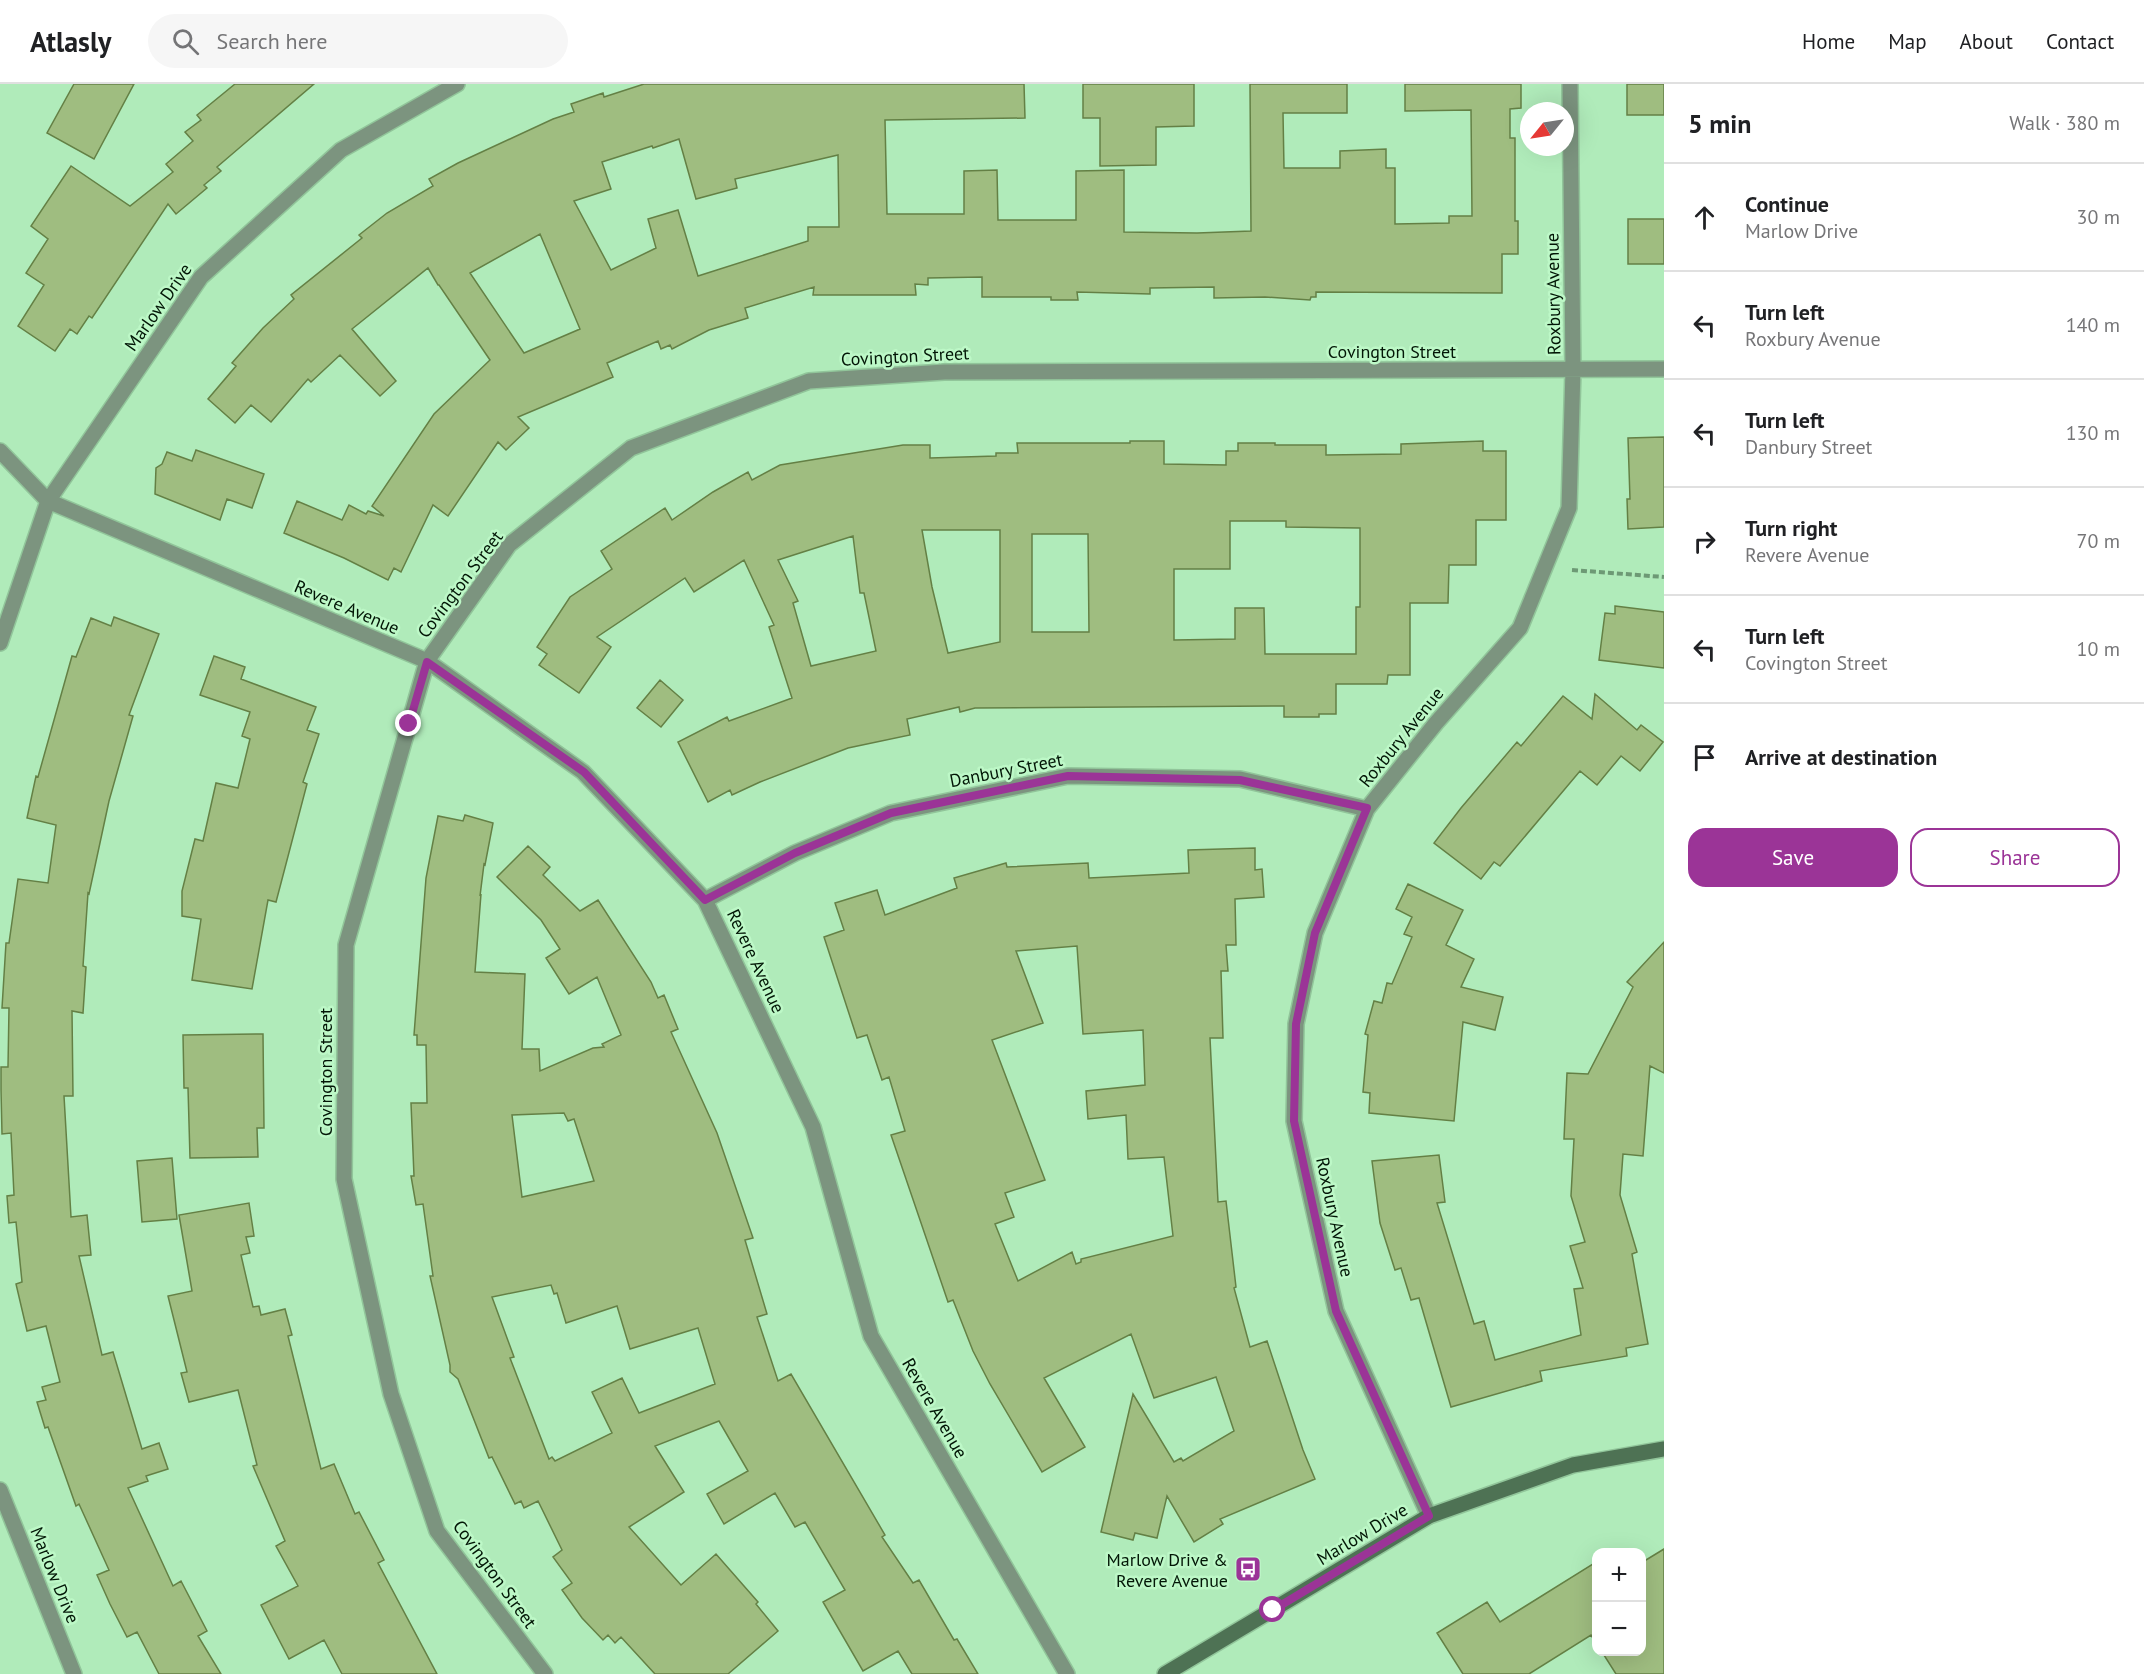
<!DOCTYPE html>
<html lang="en">
<head>
<meta charset="utf-8">
<style>
  body { margin:0; font-family:"PT Sans",sans-serif; background:#f6f6f6; color:#202124 }
  .controls { position:absolute; right:18px; bottom:18px; display:grid; overflow:hidden; border-radius:12px; box-shadow:0 6px 24px #0002 }
  .controls button { width:54px; height:54px; display:grid; place-items:center; padding:0; border:0; border-bottom:2px solid #e0e0e0; background:#fff; color:#202124; font:30px sans-serif }
  .compass { position:absolute; left:1520px; top:18px; width:54px; height:54px; border-radius:50%; background:#fff; box-shadow:0 6px 24px #0002; rotate:240deg }
  .stop { position:absolute; width:18px; height:18px; margin:-14px; border:4px solid #9b3497; border-radius:50%; background:#fff }
  .stop.end { background:#9b3497; border-color:#fff; box-shadow:0 2px 6px #0008 }
  .list { margin:0; padding:0; list-style:none }
  h2 { display:flex; justify-content:space-between; align-items:center; height:78px; margin:0; padding:0 24px; font-size:26px }
  h2 small { font-size:20px; font-weight:400; color:#757577 }
  .list li { display:grid; grid-template-columns:39px 1fr auto; gap:18px; align-items:center; box-sizing:border-box; height:108px; padding:0 24px; border-top:2px solid #e0e0e0 }
  .list b { display:block; font-size:22px; white-space:nowrap }
  .list p { margin:0; font-size:20px; white-space:nowrap; color:#757577 }
  .list em { font-size:20px; font-style:normal; color:#757577 }
  .actions { display:flex; gap:12px; padding:18px 24px }
  .actions a { flex:1; padding:14px 0; border:2px solid #9b3497; border-radius:18px; text-align:center; font-size:21px; color:#9b3497 }
  .actions .main { background:#9b3497; color:#fff }
  .icon { flex:none; width:33px; height:33px; fill:none; stroke:currentColor; stroke-width:2; stroke-linecap:round; stroke-linejoin:round }
  .map { position:relative; flex:none; width:1664px; height:1590px; overflow:hidden }
  header { display:flex; align-items:center; gap:36px; box-sizing:border-box; height:84px; padding:0 30px; background:#fff; border-bottom:2px solid #e0e0e0 }
  header strong { font-size:28px }
  nav { display:flex; gap:33px; margin-inline-start:auto; font-size:21px }
  .search { width:420px; height:54px; background:#f6f6f6; display:flex; align-items:center; gap:15px; box-sizing:border-box; padding:0 21px; border-radius:33px; color:#757577; font-size:22px }
  main { display:flex }
  aside { flex:1; background:#fff }
  .map>svg:first-child { display:block }
</style>
</head>
<body>
<header>
<strong>Atlasly</strong>
<div class="search"><svg class="icon" aria-label="search" viewBox="0 0 24 24"><circle cx="10" cy="10" r="6"/><path d="M15 15l6 6"/></svg>Search here</div>
<nav><a>Home</a><a>Map</a><a>About</a><a>Contact</a></nav>
</header>
<main>
<div class="map">
<svg width="1664" height="1590" viewBox="0 0 1664 1590">
  <rect width="100%" height="100%" fill="#b0ebba"/>
  <!-- building -->
  <path fill="#9fbd80" stroke="#648045" stroke-width="1.5" fill-rule="evenodd" d="M74 0H134L94 75 47 49Z
    M235 0H314L217 83 221 87 204 101 207 104 176 130 168 120 92 234 89 232 77 250 70 245 55 267 18 242 44 201 26 189 48 155 31 142 71 82 130 122 173 88 166 80 193 57 185 48 201 36 197 31Z
    M644 0H1024L1025 34 885 36 887 130H964V87L997 86 998 136H1076V87L1124 86V148L1197 149 1251 147 1250 0H1347V29H1283L1284 84H1340V67L1386 65V84H1395V140L1449 139V132H1472L1471 26 1405 27V0H1521V24L1510 25V54H1515V137H1518V170H1502V209L1316 208V213H1311L1310 216 1265 213 1214 214V203L1150 204V210L1077 208 1078 216H1051V213H982V193L928 194V201L915 200 916 211H813L814 203 745 224 748 234 709 246 672 265 670 261 661 265 658 257 607 279 613 293 518 333 529 344 506 366 498 358 448 432 433 421 401 488 394 484 388 496 344 474 284 449 297 417 342 436 349 421 366 430 368 427 384 432 372 422 434 330 490 276 439 201H438L428 184 352 245 396 297 380 312 340 271 311 298 308 295 271 338 251 321 235 339 208 315 236 282 232 279 263 244 294 215 291 211 362 154 359 151 387 129 433 102 429 95 458 79 553 35 574 28 571 20 603 9 604 13ZM679 55 696 115 737 104 735 95 838 71 839 143H808V157L698 192 678 126 648 135 656 164 611 186 574 117 611 105 602 78 652 62 653 64ZM540 150 580 245 524 269 470 189Z
    M1083 0H1194V42L1156 43V81L1100 82V34H1083Z
    M1627 0H1664V31H1627Z
    M1628 135H1664V180H1628Z
    M1664 353V443L1628 445 1627 415H1630L1628 354Z
    M1130 357H1164V380L1226 381V367H1238V359H1275V361H1326V371L1401 370V360L1483 357V367H1506V436H1476V481H1449L1448 519H1410V591H1388L1387 600H1336V630H1319V633H1284V622L975 624 960 628 959 623 907 635 910 651 848 664 760 698 732 711 730 706 708 718 678 658 727 633 729 637 792 614 769 543 774 541 744 476 694 508 685 494 597 553 611 563 579 609 539 581 547 570 537 563 570 513 612 485 601 467 665 424 672 436 713 408 748 388 752 396 780 381 903 361H930V374L996 372V369H1018L1017 359H1130ZM1230 437H1286V443L1360 444V523H1356V570H1265L1264 524H1235V555L1174 556V485H1230ZM922 446H1000V558L948 569 932 503ZM1032 450H1088L1089 548H1032ZM853 452 860 509H864L876 567 811 582 793 519 798 517 778 476Z
    M196 366 264 390 252 424 227 415 220 436 155 410 156 384 162 380 167 368 192 377Z
    M1615 522 1664 528V584L1599 576 1605 529 1615 530Z
    M114 533 159 550 129 631 133 632 109 717 89 810 88 809 83 882 86 883 83 929 72 927 73 1012H64L71 1133 87 1131 91 1171 79 1172 102 1271 113 1268 142 1365 159 1359 168 1385 146 1392 148 1397 128 1404 173 1502 181 1497 207 1547 198 1552 221 1590H159L137 1548 127 1553 110 1520 97 1491 109 1486 79 1420 76 1422 48 1343 45 1344 37 1318 46 1316 42 1303 60 1298 46 1242 27 1247 16 1200 22 1198 16 1138 9 1139 7 1112 14 1111 11 1049 2 1050 1 1006V983H8L9 924H2L6 859H9L18 795 48 799 56 741 27 734 36 692 38 693 72 572 76 573 91 534 111 542Z
    M214 572 245 583 241 595 316 623 307 646 319 650 303 698 307 700 276 818 268 816 252 905 192 896 201 835 182 832V807L195 755 203 757 216 699 238 704 250 655 242 652 250 628 200 611Z
    M660 596 683 616 661 643 637 624Z
    M1595 610 1637 646 1641 641 1663 658 1640 687 1621 672 1597 701 1580 687 1500 782 1494 778 1481 795 1434 759 1461 724 1517 658 1521 662 1563 612 1592 635Z
    M465 731 493 739 485 781 484 780 480 812 481 810 475 888 525 890 522 965H539L540 987 593 964 604 963 602 960 621 951 597 893 569 910 546 874 560 865 541 836 497 793 528 762 550 783 543 791 580 827 598 816 651 898 658 914 664 911 678 945 671 948 717 1049 753 1154 745 1156 767 1230 757 1233 778 1297 791 1290 885 1451 882 1453 913 1499 919 1496 954 1556 957 1555 978 1590H912L898 1567 863 1587 823 1518 845 1506 805 1438 795 1443 775 1409 724 1440 707 1410 748 1387 719 1337 655 1362 684 1408 629 1443 681 1501 716 1470 758 1518 756 1520 778 1547 728 1590H655L621 1553 615 1559 608 1551 603 1556 582 1534 562 1506 572 1499 553 1473 562 1466 538 1417 524 1424 521 1417 515 1420 492 1373 489 1374 458 1295 450 1288V1281L430 1192H433L423 1120 416 1121 411 1092H414L411 1019H427L426 961H417V951H414L426 794 438 732 463 737ZM564 1029 568 1037 574 1035 594 1097 522 1113 512 1031ZM551 1201 554 1210 557 1209 566 1239 617 1222 630 1265 698 1244 715 1300 639 1329 622 1294 592 1308 612 1349 555 1377 552 1373 549 1375 510 1274 514 1273 492 1213Z
    M1255 764V786L1262 785 1264 813 1235 815 1236 861H1226L1228 887H1221L1223 954H1210L1218 1118 1226 1117 1236 1203 1234 1204 1250 1263 1267 1257 1303 1366 1315 1395 1220 1435 1223 1440 1194 1458 1167 1412 1157 1454 1135 1449 1133 1456 1101 1448 1133 1310 1174 1378 1181 1374 1183 1377 1234 1347 1216 1293 1154 1314 1131 1250 1044 1294 1085 1363 1042 1388 990 1300 973 1267 953 1216 948 1218 891 1051 905 1047 889 993 882 996 867 951 857 954 824 853 844 846 835 819 877 806 885 831 957 804 954 794 1006 779 1007 783 1088 779 1089 794 1189 789 1188 766ZM1077 862 1083 950 1143 946 1145 1001 1086 1007 1088 1035 1126 1031 1128 1075 1164 1073 1173 1152 1081 1175V1178L1076 1180 1072 1168 1018 1197 995 1140 1014 1133 1005 1109 1045 1096 992 956 1043 939 1016 867Z
    M1408 800 1463 826 1446 861 1474 875 1461 903 1503 913 1495 946 1463 938 1454 1037 1369 1029 1370 1009 1363 1008 1368 951 1365 950 1374 917 1382 919 1387 899 1392 900 1412 853 1404 850 1412 833 1396 825Z
    M1664 858V989L1650 982 1643 1072 1623 1070 1620 1111 1637 1168 1632 1170 1648 1260 1626 1264 1627 1272 1540 1287 1542 1297 1451 1323 1419 1214 1411 1216 1401 1184 1395 1186 1380 1139 1372 1077 1439 1071 1445 1118 1437 1119 1474 1240 1484 1237 1495 1276 1581 1251 1574 1205 1583 1204 1570 1162 1585 1158 1571 1112 1574 1055H1564L1567 989 1588 990 1633 903 1627 898Z
    M263 950 264 1044H257L258 1073 190 1074 188 1004H184L183 951Z
    M172 1074 177 1135 142 1138 137 1077Z
    M249 1119 254 1152 246 1153 250 1169 241 1171 253 1223 259 1222 261 1231 285 1225 292 1251 288 1252 321 1385 334 1380 355 1430 359 1428 384 1476 378 1479 437 1590H342L324 1556 289 1575 261 1521 298 1502 276 1462 285 1457 253 1382 257 1381 238 1306 189 1318 181 1289 187 1288 168 1212 192 1207 179 1131Z
    M1664 1465V1590H1616L1602 1568H1641V1479Z
    M1596 1478V1559L1591 1551 1529 1590H1463L1437 1549 1487 1518 1500 1538Z"/>
  <g fill="none" stroke-linecap="round" stroke-linejoin="round">
    <defs>
      <path id="street" d="M0 367 48 417 427 577 583 688 705 816 813 1043 871 1252 1067 1590
        M0 559 48 417 201 193 341 66 457 0
        M705 816 795 769 891 729 1068 692 1240 695 1367 725
        M0 1406 74 1590
        M1429 1432 1336 1227 1294 1037 1296 940 1315 849 1367 725 1436 639 1520 544 1569 424 1573 286 1570 0
        M545 1590 437 1447 391 1310 344 1095 346 861 427 577 509 461 631 364 809 297 944 288 1664 285"/>
      <path id="secondary" d="M1165 1590 1429 1432 1573 1381 1664 1365"/>
    </defs>
    <!-- street casing -->
    <use href="#street" stroke="#91c59a" stroke-width="18"/>
    <!-- secondary casing -->
    <use href="#secondary" stroke="#91c59a" stroke-width="18"/>
    <!-- path -->
    <path stroke="#6d9975" stroke-width="4" stroke-dasharray="6 3" stroke-linecap="butt" d="M1572 486 1664 493"/>
    <!-- street -->
    <use href="#street" stroke="#7c947f" stroke-width="15"/>
    <!-- secondary -->
    <use href="#secondary" stroke="#4e7254" stroke-width="15"/>
  </g>
  <g fill="none" stroke-linecap="round" stroke-linejoin="round">
    <!-- route -->
    <path stroke="#9b3497" stroke-width="8" d="M409 640 427 578 584 688 705 816 795 769 891 729 1068 692 1240 696 1367 724 1315 849 1296 940 1294 1037 1336 1227 1429 1432 1273 1526"/>
  </g>
  <!-- icons -->
  <defs>
    <symbol id="bus-square" viewBox="-11 -11 22 22"><rect x="-9" y="-9" width="18" height="18" rx="4" fill="#9b3497" stroke="#bdf8c7"/><path d="M-5-6H5V4H4V6H2V4H-2V6H-4V4H-5ZM-3.5-4V0h7V-4ZM-3.5 1.2v1.5H-2V1.2ZM2 1.2v1.5H3.5V1.2Z" fill="#fff"/></symbol>
  </defs>
  <g fill-rule="evenodd">
    <use href="#bus-square" x="1233" y="1470" width="30" height="30"/>
  </g>
  <g text-anchor="middle" dominant-baseline="central" stroke-width="5" stroke-linejoin="round" paint-order="stroke">
    <!-- street labels -->
    <g font-size="18" fill="#021606" stroke="#bdf8c7">
      <text transform="translate(1553 210) rotate(-91)">Roxbury Avenue</text>
      <text transform="translate(158 223) rotate(-55)">Marlow Drive</text>
      <text x="1392" y="267">Covington Street</text>
      <text transform="translate(905 272) rotate(-3)">Covington Street</text>
      <text transform="translate(460 500) rotate(-53)">Covington Street</text>
      <text transform="translate(347 523) rotate(23)">Revere Avenue</text>
      <text transform="translate(1401 653) rotate(-51)">Roxbury Avenue</text>
      <text transform="translate(1006 686) rotate(-11)">Danbury Street</text>
      <text transform="translate(756 877) rotate(65)">Revere Avenue</text>
      <text transform="translate(325 988) rotate(-90)">Covington Street</text>
      <text transform="translate(1335 1133) rotate(78)">Roxbury Avenue</text>
      <text transform="translate(935 1324) rotate(60)">Revere Avenue</text>
      <text transform="translate(1362 1450) rotate(-31)">Marlow Drive</text>
      <text transform="translate(495 1490) rotate(54)">Covington Street</text>
      <text transform="translate(55 1491) rotate(68)">Marlow Drive</text>
    </g>
    <!-- poi labels -->
    <g font-size="18" fill="#021606" stroke="#bdf8c7" text-anchor="end">
      <text x="1228" y="1475">Marlow Drive &amp;<tspan x="1228" dy="21">Revere Avenue</tspan></text>
    </g>
  </g>
</svg>
<div class="controls">
<button>+</button>
<button>−</button>
</div>
<svg class="compass" viewBox="-18 -18 36 36"><path d="M0-13l5 13h-10z" fill="#e53935"/><path d="M0 13l5-13h-10z" fill="#757577"/></svg>
<div class="stop" style="left:1273px;top:1526px"></div>
<div class="stop end" style="left:409px;top:640px"></div>
</div>
<aside>
<h2>5 min<small>Walk · 380 m</small></h2>
<ul class="list">
<li><svg class="icon" aria-label="ahead" viewBox="0 0 24 24"><path d="M12 20V5M6 11l6-6 6 6"/></svg><div><b>Continue</b><p>Marlow Drive</p></div><em>30 m</em></li>
<li><svg class="icon" aria-label="left" viewBox="0 0 24 24"><path d="M17 20v-9H6M10 6l-5 5 5 5"/></svg><div><b>Turn left</b><p>Roxbury Avenue</p></div><em>140 m</em></li>
<li><svg class="icon" aria-label="left" viewBox="0 0 24 24"><path d="M17 20v-9H6M10 6l-5 5 5 5"/></svg><div><b>Turn left</b><p>Danbury Street</p></div><em>130 m</em></li>
<li><svg class="icon" aria-label="right" viewBox="0 0 24 24"><path d="M7 20v-9h11M14 6l5 5-5 5"/></svg><div><b>Turn right</b><p>Revere Avenue</p></div><em>70 m</em></li>
<li><svg class="icon" aria-label="left" viewBox="0 0 24 24"><path d="M17 20v-9H6M10 6l-5 5 5 5"/></svg><div><b>Turn left</b><p>Covington Street</p></div><em>10 m</em></li>
<li><svg class="icon" aria-label="arrive" viewBox="0 0 24 24"><path d="M6 21V4h12l-3 4 3 4H6"/></svg><div><b>Arrive at destination</b></div></li>
</ul>
<div class="actions"><a class="main">Save</a><a>Share</a></div>
</aside>
</main>
</body>
</html>
